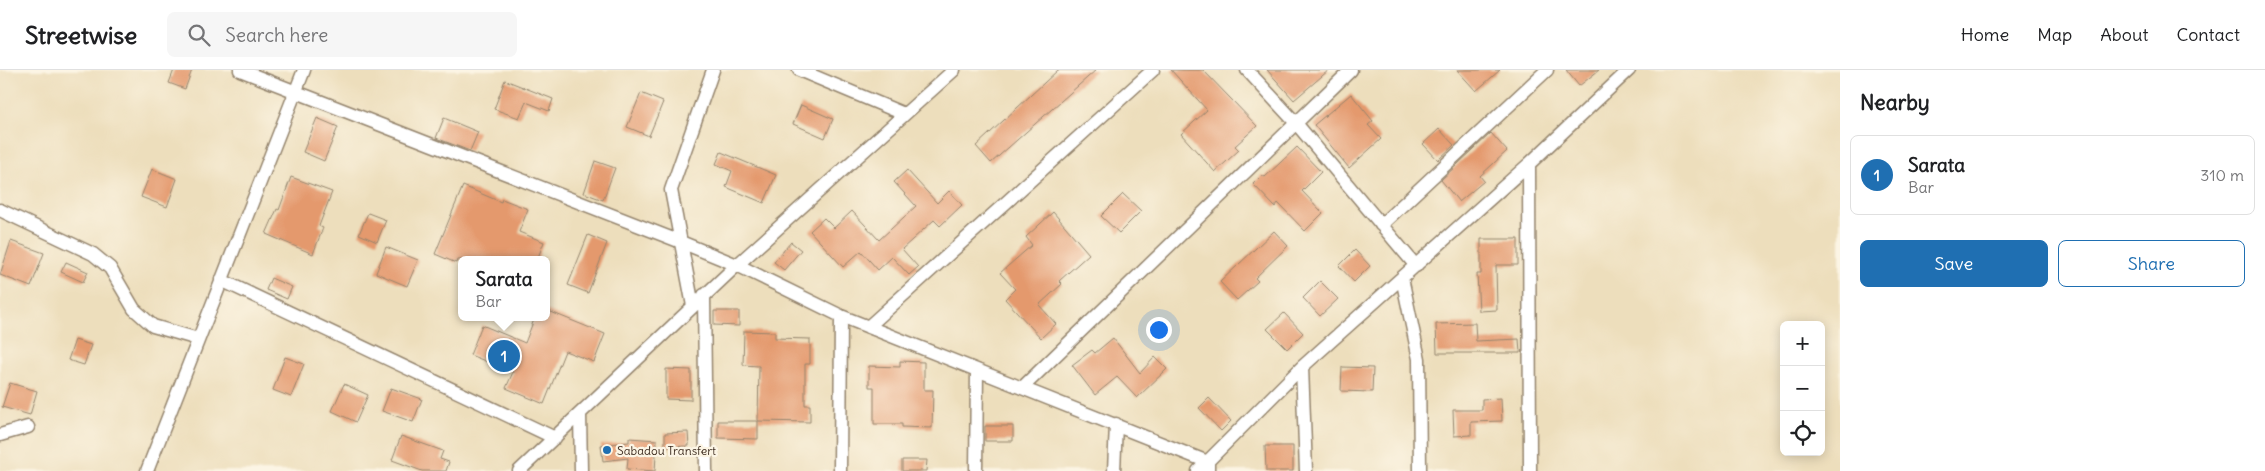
<!DOCTYPE html>
<html lang="en">
<head>
<meta charset="utf-8">
<style>
  body { margin:0; font-family:Delius,sans-serif; background:#f6f6f6; color:#202124 }
  .controls { position:absolute; right:15px; bottom:15px; display:grid; overflow:hidden; border-radius:8px; box-shadow:0 2px 12px #0003 }
  .controls button { width:45px; height:45px; display:grid; place-items:center; padding:0; border:0; border-bottom:1px solid #e0e0e0; background:#fff; color:#202124; font:25px sans-serif }
  .you { position:absolute; left:1158px; top:259px; width:18px; height:18px; margin:-12px; border:4px solid #fff; border-radius:50%; background:#1a73e8; box-shadow:0 0 0 8px #1a73e833 }
  .badge { display:grid; place-items:center; width:32px; height:32px; border-radius:50%; background:#1f6fb2; color:#fff; font-size:16px; font-weight:700 }
  .pin { position:absolute; translate:-50% -50%; border:2px solid #fff; box-shadow:0 1px 5px #0006 }
  .popup { position:absolute; left:458px; top:186px; width:92px; height:65px; box-sizing:border-box; display:grid; place-content:center; border-radius:8px; background:#fff; filter:drop-shadow(0 1px 4px #0005); font-size:16px; white-space:nowrap; color:#757577 }
  .popup b { font-size:19px; color:#202124 }
  .popup::after { content:''; position:absolute; left:50%; top:100%; margin-left:-10px; border:10px solid transparent; border-top-color:#fff }
  .list { margin:0; padding:0; list-style:none }
  h2 { display:flex; justify-content:space-between; align-items:center; height:65px; margin:0; padding:0 20px; font-size:21px }
  h2 small { font-size:16px; font-weight:400; color:#757577 }
  .list li { display:grid; grid-template-columns:32px 1fr auto; gap:15px; align-items:center; box-sizing:border-box; height:80px; margin:0 10px 10px; padding:0 10px; border:1px solid #e0e0e0; border-radius:8px }
  .list b { display:block; font-size:19px; white-space:nowrap }
  .list p { margin:0; font-size:16px; white-space:nowrap; color:#757577 }
  .list em { font-size:16px; font-style:normal; color:#757577 }
  .actions { display:flex; gap:10px; padding:15px 20px }
  .actions a { flex:1; padding:11px 0; border:1px solid #1f6fb2; border-radius:8px; text-align:center; font-size:18px; color:#1f6fb2 }
  .actions .main { background:#1f6fb2; color:#fff }
  .icon { flex:none; width:28px; height:28px; fill:none; stroke:currentColor; stroke-width:2; stroke-linecap:round; stroke-linejoin:round }
  .map { position:relative; flex:none; width:1840px; height:401px; overflow:hidden }
  header { display:flex; align-items:center; gap:30px; box-sizing:border-box; height:70px; padding:0 25px; background:#fff; border-bottom:1px solid #e0e0e0 }
  header strong { font-size:24px }
  nav { display:flex; gap:28px; margin-inline-start:auto; font-size:18px }
  .search { width:350px; height:45px; background:#f6f6f6; display:flex; align-items:center; gap:12px; box-sizing:border-box; padding:0 18px; border-radius:8px; color:#757577; font-size:19px }
  main { display:flex }
  aside { flex:1; background:#fff }
  .map>svg:first-child { display:block }
</style>
</head>
<body>
<header>
<strong>Streetwise</strong>
<div class="search"><svg class="icon" aria-label="search" viewBox="0 0 24 24"><circle cx="10" cy="10" r="6"/><path d="M15 15l6 6"/></svg>Search here</div>
<nav><a>Home</a><a>Map</a><a>About</a><a>Contact</a></nav>
</header>
<main>
<div class="map">
<svg width="1840" height="401" viewBox="0 0 1840 401">
  <rect width="100%" height="100%" fill="#fcf5e5"/>
  <filter id="ink" filterUnits="userSpaceOnUse"><feTurbulence type="fractalNoise" baseFrequency=".02" numOctaves="2"/><feDisplacementMap in="SourceGraphic" scale="10" xChannelSelector="R" yChannelSelector="G"/><feConvolveMatrix kernelMatrix="1 2 1 2 8 2 1 2 1" color-interpolation-filters="sRGB"/></filter>
  <filter id="wash" filterUnits="userSpaceOnUse"><feTurbulence type="fractalNoise" baseFrequency=".0096" numOctaves="4" result="noise"/><feDisplacementMap in="SourceGraphic" scale="20" xChannelSelector="R" yChannelSelector="G"/><feGaussianBlur stdDeviation="1.12" result="paint"/><feColorMatrix in="noise" values="0 0 0 0 0 0 0 0 0 0 0 0 0 0 0 0 0 1.4 0 .05"/><feComposite in="paint" operator="in"/></filter>
  <g filter="url(#wash)">
    <rect width="100%" height="100%" fill="#eddebc"/>
    <g id="blocks">
      <!-- building -->
      <path fill="#e4996d" d="M174 0H192L185 19 169 13Z
        M1058 0H1096L991 93 976 76Z
        M1171 0H1203L1257 56 1235 76 1239 80 1215 102 1181 64 1207 40Z
        M1267 0H1329L1294 30Z
        M1457 0H1500L1476 21Z
        M1566 0H1599L1579 16Z
        M505 10 553 29 549 41 526 32 519 48 494 39Z
        M641 23 663 32 649 66 627 57Z
        M1351 24 1373 51 1368 55 1381 69 1349 98 1314 55Z
        M801 35 833 49 825 68 793 54Z
        M317 48 338 57 324 91 303 82Z
        M444 48 478 62 470 81 436 68Z
        M1439 59 1454 75 1438 90 1423 74Z
        M1491 63 1507 81 1480 106 1484 111 1459 132 1441 110Z
        M1297 77 1321 102 1302 121 1323 143 1305 161 1278 133 1275 137 1253 114 1262 105 1265 107Z
        M721 82 776 105 764 133 726 117 732 101 716 94Z
        M595 91 615 98 603 130 584 123Z
        M152 99 177 109 167 137 141 127Z
        M907 100 937 133 949 121 962 135 940 156 934 150 902 179 918 197 909 205 892 187 878 200 861 181 843 197 810 161 824 148 834 158 852 141 879 170 916 136 894 112Z
        M291 107 332 122 319 156 323 158 313 184 266 164 277 139 279 140Z
        M463 116 501 132 502 129 528 139 519 162 544 172 537 190H457L456 193 435 184Z
        M1123 124 1141 141 1119 163 1101 146Z
        M1053 142 1089 184 1059 211 1062 214 1039 235 1056 254 1041 268 1005 229 1015 219 1000 203 1032 175 1026 167Z
        M368 143 386 150 377 172 359 164Z
        M1274 161 1288 176 1255 208 1258 211 1237 230 1220 212Z
        M588 165 607 173 588 223 568 215Z
        M1481 169H1518V195H1496L1497 240 1479 241 1477 204H1481Z
        M11 171 44 183 31 217 0 205Z
        M791 172 801 180 784 200 774 192Z
        M386 177 418 190 407 216 376 203Z
        M1355 180 1370 196 1354 212 1339 196Z
        M66 192 88 202 83 212 61 202Z
        M271 208 292 217 287 229 266 220Z
        M1320 211 1338 229 1320 246 1303 228Z
        M546 240 605 264 594 292 565 281 544 334 506 318 513 302 470 285 482 255 525 273 535 247H546Z
        M714 241H739V256L714 255Z
        M1284 243 1303 263 1287 279 1267 259Z
        M1475 253 1476 271 1519 269 1520 283H1437L1436 254Z
        M744 261 775 262V268L810 269V294H805V335H810V352L758 351 759 296 743 295Z
        M1113 268 1140 303 1155 287 1167 299 1137 328 1117 307 1095 325 1072 295 1092 280 1095 283Z
        M75 270 91 275 84 295 68 290Z
        M285 287 304 294 291 327 273 320Z
        M900 291 924 292V320H933L932 358 902 357V354H874V317H869V296L900 297Z
        M1342 297 1373 298 1372 322 1341 321Z
        M666 299 691 300V330L666 329Z
        M10 313 37 321 30 345 2 337Z
        M344 314 368 325 356 352 332 341Z
        M391 318 422 329 413 352 382 341Z
        M1209 328 1231 351 1221 361 1199 338Z
        M1501 328 1502 351 1471 352V365L1454 366 1453 340H1482V329Z
        M718 351H758V369L718 368Z
        M985 356H1013V371H985Z
        M688 362 689 376 665 377V363Z
        M401 366 443 381 440 389 449 392 446 401H422L392 390Z
        M629 368 657 370 655 401 627 399 628 388 603 391 601 375 629 372Z
        M1265 376H1293V401H1266Z
        M902 390H927L926 401H902Z"/>
    </g>
  </g>
  <g filter="url(#ink)">
    <use href="#blocks" fill-opacity="0" stroke="#94846d" stroke-width="1"/>
    <g fill="none" stroke-linecap="round" stroke-linejoin="round">
      <defs>
        <path id="street" d="M240 0 681 172 737 195 841 246 1208 392V401
          M799 0 904 44
          M1247 0 1295 52 1416 196
          M1529 94 1530 401
          M0 140 93 184 110 198 134 239 153 256 198 269
          M1381 155 1547 0
          M1402 208 1419 289 1420 401
          M221 210 555 368
          M704 225 706 401
          M693 236 671 120 713 0
          M868 257 1153 0
          M1302 297 1306 401
          M1023 317 1351 0
          M580 344 581 401
          M0 365 28 357
          M147 401 304 0
          M519 401 737 195 954 0
          M840 401 841 246
          M976 401 977 300
          M1114 401 1116 354
          M1198 401 1302 297 1529 94 1629 0"/>
      </defs>
      <!-- street casing -->
      <use href="#street" stroke="#94846d" stroke-width="15"/>
      <!-- street -->
      <use href="#street" stroke="#fff" stroke-width="12"/>
    </g>
  </g>
  <!-- markers -->
  <circle fill="#1f6fb2" stroke="#fcf5e5" stroke-width="2" cx="607" cy="380" r="5"/>
  <g text-anchor="middle" dominant-baseline="central" stroke-width="4.5" stroke-linejoin="round" paint-order="stroke">
    <!-- poi labels -->
    <g font-size="12" fill="#3b2a1e" stroke="#fcf5e5" text-anchor="start">
      <text x="617" y="380">Sabadou Transfert</text>
    </g>
  </g>
</svg>
<div class="controls">
<button>+</button>
<button>−</button>
<button><svg class="icon" aria-label="locate" viewBox="0 0 24 24"><circle cx="12" cy="12" r="6"/><path d="M12 2v4M12 18v4M2 12h4M18 12h4"/></svg></button>
</div>
<div class="you"></div>
<div class="pin badge" style="left:504px;top:286px">1</div>
<div class="popup"><b>Sarata</b>Bar</div>
</div>
<aside>
<h2>Nearby<small></small></h2>
<ul class="list">
<li><span class="badge">1</span><div><b>Sarata</b><p>Bar</p></div><em>310 m</em></li>
</ul>
<div class="actions"><a class="main">Save</a><a>Share</a></div>
</aside>
</main>
</body>
</html>
